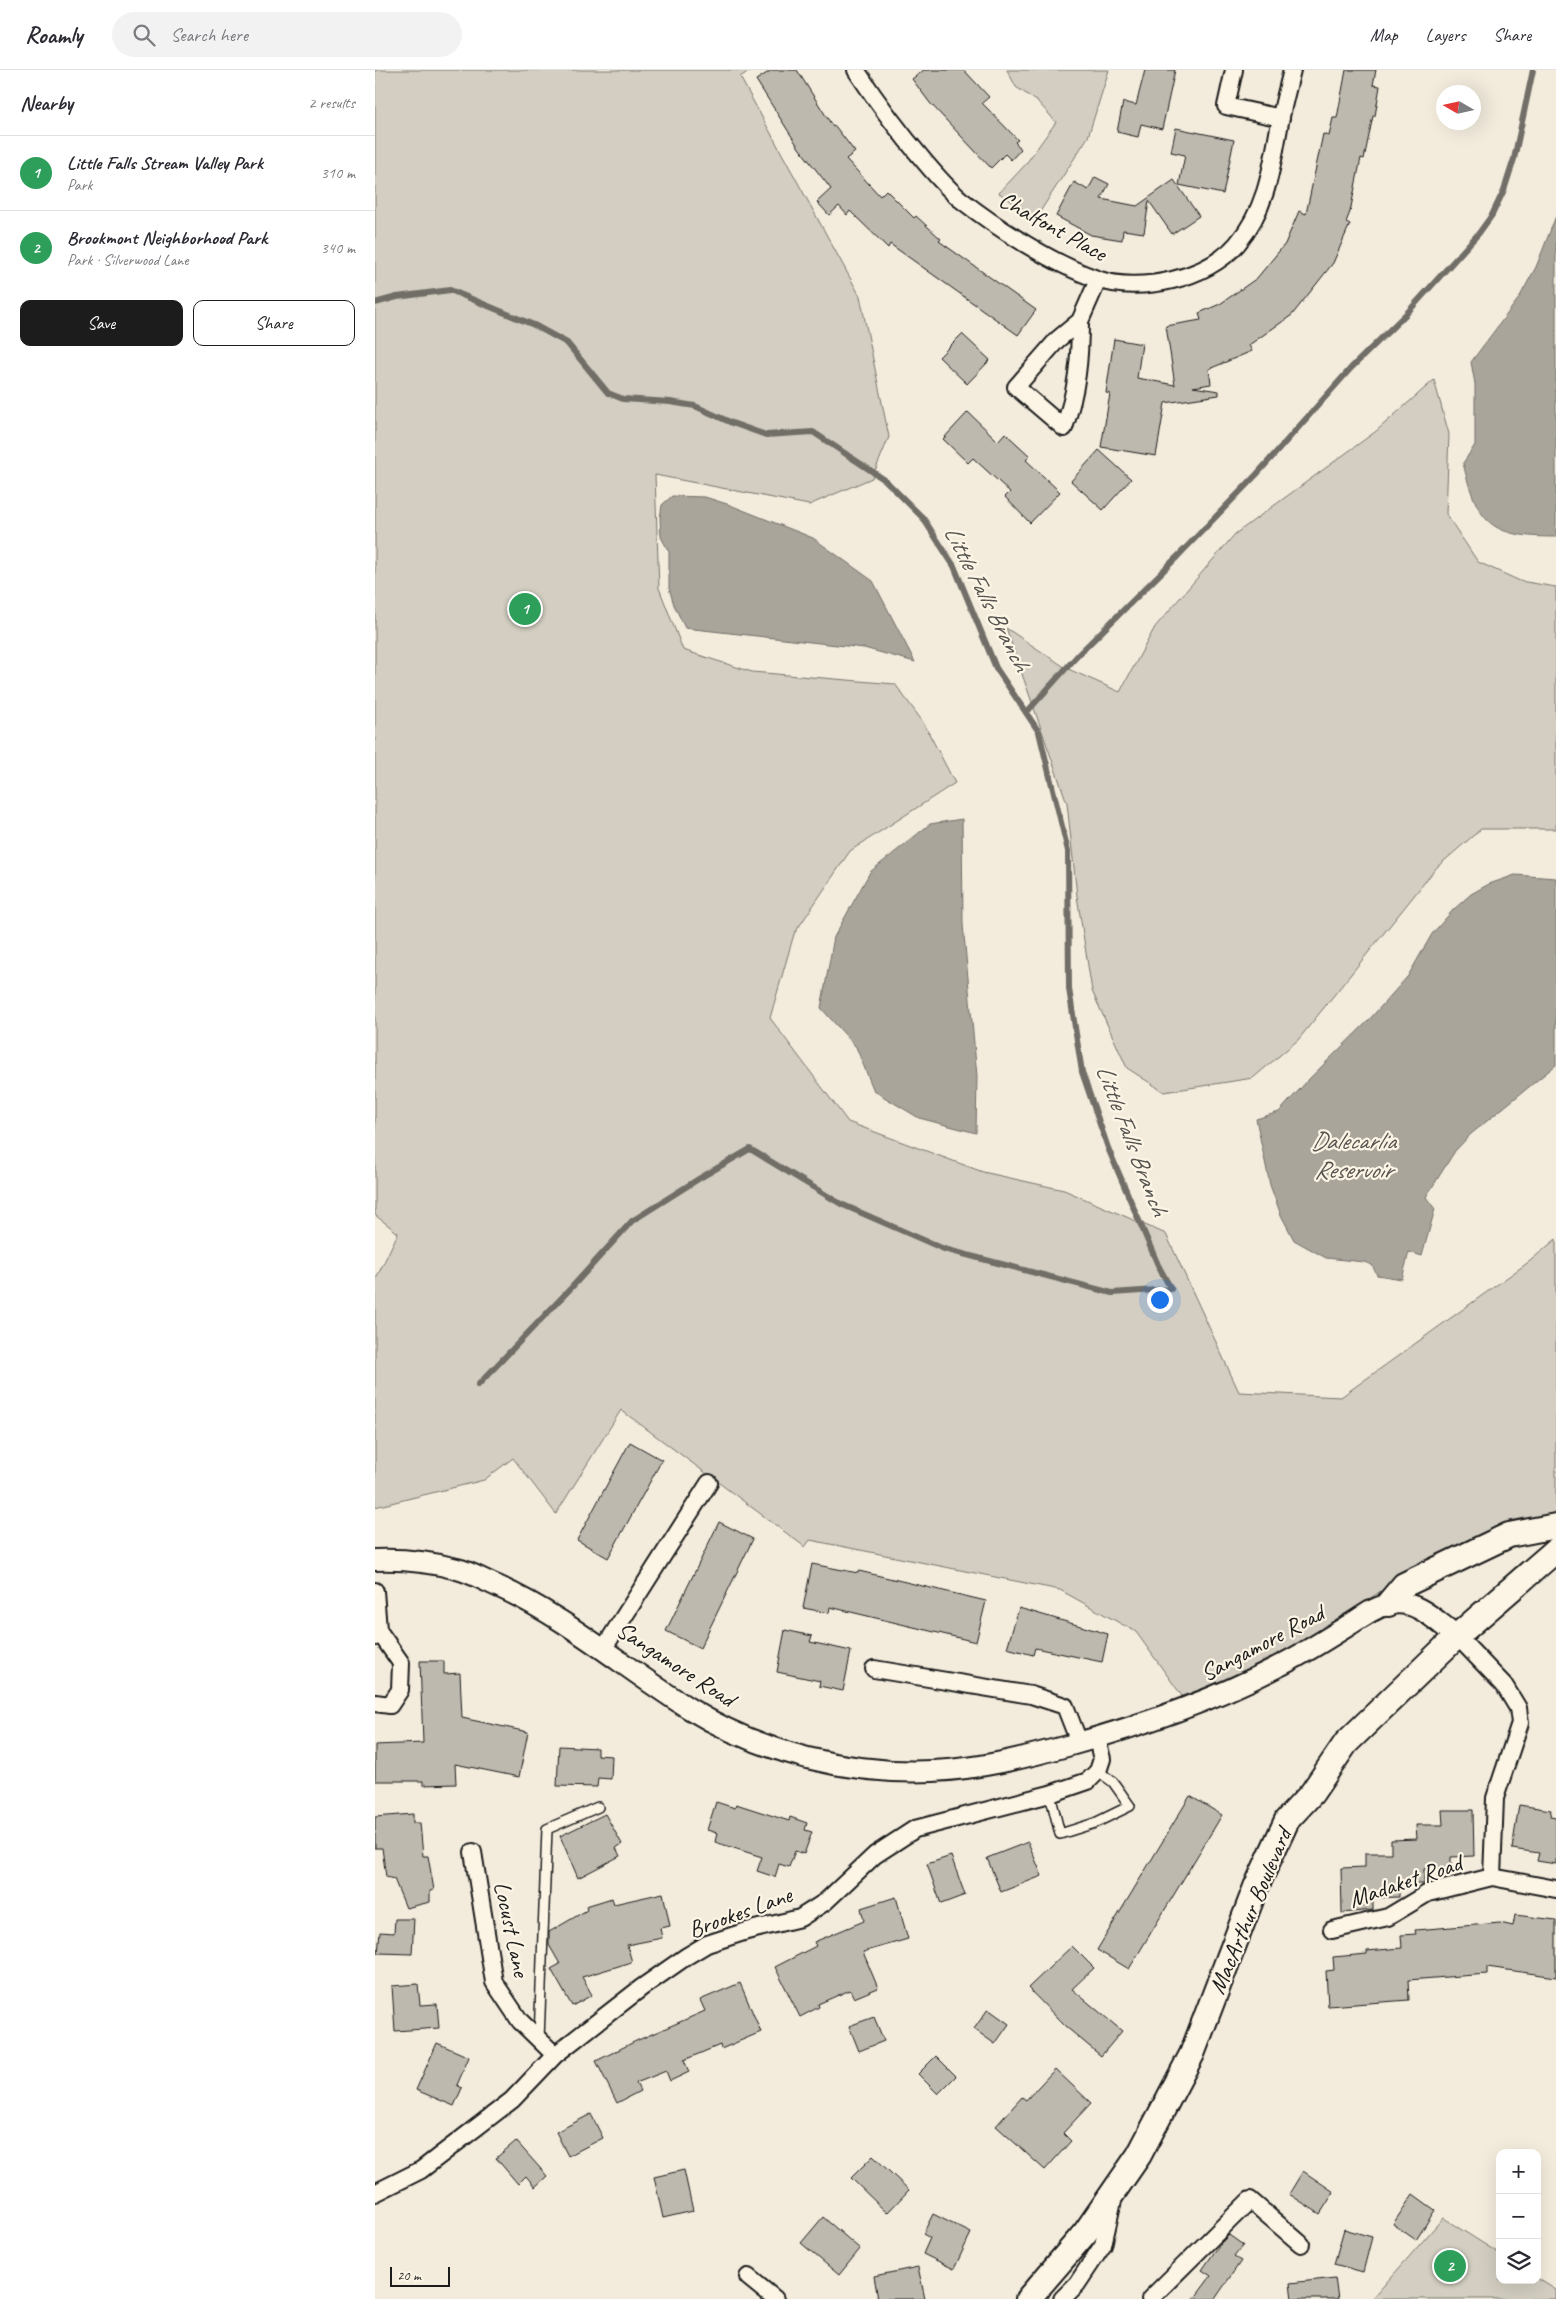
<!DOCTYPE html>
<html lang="en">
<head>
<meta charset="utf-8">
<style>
  body { margin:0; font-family:Caveat,sans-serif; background:#f2f2f3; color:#2b2b33 }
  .controls { position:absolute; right:15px; bottom:15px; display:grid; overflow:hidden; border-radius:10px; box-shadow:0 5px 20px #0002 }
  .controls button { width:45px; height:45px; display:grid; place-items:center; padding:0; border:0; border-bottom:1px solid #e1e1e2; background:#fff; color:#2b2b33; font:25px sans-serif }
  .compass { position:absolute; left:1061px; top:15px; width:45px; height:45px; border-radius:50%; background:#fff; box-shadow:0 5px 20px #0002; rotate:279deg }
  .scale { position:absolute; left:15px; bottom:12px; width:60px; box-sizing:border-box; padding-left:5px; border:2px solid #1c1c1c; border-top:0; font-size:14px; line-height:18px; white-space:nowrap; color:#1c1c1c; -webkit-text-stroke:4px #fcf5e5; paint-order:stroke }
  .you { position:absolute; left:784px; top:1229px; width:18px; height:18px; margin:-12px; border:4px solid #fff; border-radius:50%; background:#1a73e8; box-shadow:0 0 0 8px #1a73e833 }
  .badge { display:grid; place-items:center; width:32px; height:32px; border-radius:50%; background:#1c1c1c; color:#fff; font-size:16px; font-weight:700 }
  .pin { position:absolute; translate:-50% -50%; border:2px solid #fff; box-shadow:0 1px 5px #0006 }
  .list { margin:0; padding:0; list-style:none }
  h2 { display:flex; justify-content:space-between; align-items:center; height:65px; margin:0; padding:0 20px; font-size:21px }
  h2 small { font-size:16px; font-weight:400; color:#7c7c81 }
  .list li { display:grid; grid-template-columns:32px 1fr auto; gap:15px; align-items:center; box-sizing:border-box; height:75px; padding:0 20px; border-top:1px solid #e1e1e2 }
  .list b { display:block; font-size:19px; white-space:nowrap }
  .list p { margin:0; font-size:16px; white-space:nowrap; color:#7c7c81 }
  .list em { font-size:16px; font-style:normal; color:#7c7c81 }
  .actions { display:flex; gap:10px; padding:15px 20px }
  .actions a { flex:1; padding:11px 0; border:1px solid #1c1c1c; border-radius:10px; text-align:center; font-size:18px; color:#1c1c1c }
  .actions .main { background:#1c1c1c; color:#fff }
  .icon { flex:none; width:28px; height:28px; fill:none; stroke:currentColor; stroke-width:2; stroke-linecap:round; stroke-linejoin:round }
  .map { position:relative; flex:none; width:1181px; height:2229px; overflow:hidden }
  header { display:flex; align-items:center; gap:30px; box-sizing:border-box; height:70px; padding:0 25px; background:#fff; border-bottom:1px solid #e1e1e2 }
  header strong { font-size:24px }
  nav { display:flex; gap:28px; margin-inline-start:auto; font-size:18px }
  .search { width:350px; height:45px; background:#f2f2f3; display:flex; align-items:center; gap:12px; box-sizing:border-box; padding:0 18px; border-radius:28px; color:#7c7c81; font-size:19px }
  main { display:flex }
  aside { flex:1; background:#fff }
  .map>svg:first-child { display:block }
</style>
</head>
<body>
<header>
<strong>Roamly</strong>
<div class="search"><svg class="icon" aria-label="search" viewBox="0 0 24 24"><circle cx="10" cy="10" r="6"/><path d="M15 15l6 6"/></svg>Search here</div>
<nav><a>Map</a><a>Layers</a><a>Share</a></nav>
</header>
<main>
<aside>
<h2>Nearby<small>2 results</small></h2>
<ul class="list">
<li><span class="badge" style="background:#2e9e5b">1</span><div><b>Little Falls Stream Valley Park</b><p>Park</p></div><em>310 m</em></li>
<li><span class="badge" style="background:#2e9e5b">2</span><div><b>Brookmont Neighborhood Park</b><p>Park · Silverwood Lane</p></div><em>340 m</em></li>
</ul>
<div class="actions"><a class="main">Save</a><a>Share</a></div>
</aside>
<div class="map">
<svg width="1181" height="2229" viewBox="0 0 1181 2229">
  <rect width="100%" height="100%" fill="#f3ecdd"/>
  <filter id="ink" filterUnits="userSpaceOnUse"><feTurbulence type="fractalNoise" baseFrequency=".02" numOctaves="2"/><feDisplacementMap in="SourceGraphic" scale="10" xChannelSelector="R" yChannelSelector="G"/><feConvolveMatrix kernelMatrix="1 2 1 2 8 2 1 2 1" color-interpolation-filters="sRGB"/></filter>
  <g filter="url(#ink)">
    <!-- green -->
    <path fill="#d3cec1" stroke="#78756e" d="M0 0H376L365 7 485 226 514 367 497 408 434 435 280 405 284 518 308 580 377 602 520 614 548 652 580 713 475 781 419 864 395 948 473 1052 608 1102 689 1120 791 1164 864 1322 966 1327 1155 1191 1181 1169V1445L1023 1510 926 1573 847 1612 807 1626 761 1562 685 1520 435 1470 430 1477 246 1340 181 1444 138 1388 109 1410 0 1437V1211L23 1163 0 1145Z
      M632 0H734L713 67 661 148 624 123 650 95 681 52 663 32 641 17Z
      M1059 310 1074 364 1071 444 1103 492 1145 511 1181 517V759H1106L1062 797 923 970 878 1008 789 1022 752 998 717 921 702 826 692 733 631 558 691 598 745 622 780 557 860 464 1000 362Z
      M1068 2148 1125 2184V2210H1162V2208L1181 2220V2229H997Z"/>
    <!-- water -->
    <path fill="#aaa59b" stroke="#716e68" d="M1181 146V467C1116 467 1103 455 1088 393L1100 375V314L1096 292 1144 228 1161 197Z
      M297 426 330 427 355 435 438 468 498 511 540 592 489 578 310 558 299 535 294 518V482L286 467 285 448 287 435Z
      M587 749 588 854 602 1006 601 1063 544 1048 499 1021 481 977 446 938 459 867 495 802 555 754Z
      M1140 805 1181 808V995L1096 1064 1080 1081 1051 1127 1060 1139 1047 1186 1034 1182 1027 1209 1002 1205 997 1195 989 1192 951 1188 919 1170 906 1145 895 1115 881 1049 904 1042 935 1008 993 951 1033 906 1057 864 1078 840 1096 824 1114 814Z"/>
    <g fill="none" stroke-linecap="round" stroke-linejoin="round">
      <!-- stream -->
      <path stroke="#716e68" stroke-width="6" d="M0 233 22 227 75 220 159 255 192 273 233 323 248 329 295 332 320 336 357 353 391 365 438 362 510 410 548 448 579 496 621 598 664 662 693 781 694 919 707 1002 733 1078 783 1195 796 1219 737 1223 569 1179 466 1134 375 1079 325 1108 257 1151 197 1217 103 1315
        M651 643 703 585 802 487 882 404 976 298 1032 243 1104 163 1117 145 1129 120 1139 89 1158 0"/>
    </g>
    <!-- building -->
    <path fill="#beb9ae" stroke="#1c1c1c" d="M397 0H422L458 57 460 56 480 82 471 89 505 126 511 120 539 148 541 146 566 169 564 171 661 240 643 265 515 174 513 178 475 141 472 145 464 136 454 145 442 132 456 119 424 78 381 10Z
      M549 0H589L614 27 607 33 643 70 640 72 646 79 636 90 630 84 616 98 555 33 537 9Z
      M770 0H800L787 59 766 54 763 67 742 62 748 32 761 35Z
      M971 0H1001L998 15 1005 16 1000 46H998L989 89 986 88 975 142 971 152 975 154 958 193 917 245 874 275 877 281 834 299 836 314 818 317 844 321V325L790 333 781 386 726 377 735 324 731 323 739 269 767 274 762 308 800 315 791 256 826 250 824 243 845 234 882 208 910 174 924 141 931 144 948 64 954 66 958 48H962Z
      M801 58 859 70 848 124 804 115 810 85 796 82Z
      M720 107 734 114 726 129 762 136 799 110 824 146 797 164 774 131 769 163 748 160 747 170 716 165 681 146 699 112 713 120Z
      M587 264 615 290 592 314 564 287Z
      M593 342 623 371 630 363 655 386 651 390 685 422 655 453 630 427 635 422 598 388 593 393 568 369Z
      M724 380 756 409 728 440 696 411Z
      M255 1372 287 1390 233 1488 202 1470Z
      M344 1452 378 1469 325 1578 291 1561Z
      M437 1494 483 1503 484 1501 611 1531 601 1572 455 1537 454 1543 428 1538Z
      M644 1538 733 1564 727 1592 660 1578 658 1585 632 1578Z
      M410 1560 437 1566 435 1572 476 1581 468 1621 444 1616 445 1611 402 1602Z
      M45 1591H69V1604L85 1603 87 1648 153 1662 144 1707 80 1694 81 1714 48 1715V1711H0V1675L48 1673Z
      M184 1676 222 1678V1685L237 1686 236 1709 223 1708 222 1717 182 1716Z
      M815 1726 847 1745 754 1899 722 1880Z
      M341 1732 360 1738 361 1734 414 1751 415 1747 432 1753 430 1760 437 1762 429 1784 420 1781 414 1797 404 1794 400 1807 382 1801 387 1787 340 1772 342 1763 332 1760Z
      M1144 1735 1176 1740 1175 1746 1181 1747V1794L1162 1791 1164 1783 1137 1779Z
      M1067 1740H1098L1099 1786 1076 1787V1798L1049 1799V1814H1024V1827L998 1828V1840L967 1843 966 1798 990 1797V1783H1016V1770L1042 1769 1041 1755H1068Z
      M38 1744V1753H45L48 1786H53L59 1820 55 1821V1832L31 1838 19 1809 11 1807 7 1778H0V1747Z
      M230 1744 247 1774 241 1778 245 1786 203 1808 185 1766Z
      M653 1772 667 1806 626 1822 612 1788Z
      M576 1786 590 1825 566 1834 552 1794Z
      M288 1823 295 1856 285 1858 287 1868 252 1875 257 1892 207 1907 217 1925 197 1936 176 1899 185 1894 174 1875V1862L212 1840 211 1836 237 1828 239 1834Z
      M521 1827 533 1869 488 1882 503 1918 479 1928 475 1920 443 1934 444 1937 425 1947 400 1897 441 1876 439 1872 489 1851 486 1838Z
      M1140 1845 1181 1850V1907L1112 1897V1904L1033 1910 1034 1930 953 1936 951 1901 959 1900 958 1887 992 1884V1881L1027 1878 1026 1865 1041 1864 1040 1860 1125 1853 1138 1856Z
      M20 1849H39L37 1884 3 1883 5 1862 19 1863Z
      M697 1876 719 1898 697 1919 747 1961 726 1986 690 1956 653 1918Z
      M365 1913 386 1962 346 1979 345 1975 309 1990 314 2002 295 2011 291 2001 261 2013 265 2021 242 2033 221 1991 261 1971 330 1941 325 1930Z
      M43 1914 45 1935 62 1934 64 1958 20 1961 17 1916Z
      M613 1939 634 1954 620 1974 599 1959Z
      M499 1947 509 1971 484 1981 474 1956Z
      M62 1973 94 1987 82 2015 87 2018 79 2036 41 2020Z
      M561 1986 581 2006 563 2024 543 2004Z
      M680 1999 716 2033 688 2063 696 2071 670 2100 621 2056 647 2027 651 2030Z
      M216 2044 228 2068 193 2086 181 2062Z
      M141 2071 172 2106 160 2117 151 2106 143 2114 121 2088Z
      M498 2086 534 2120 512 2143 476 2108Z
      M309 2100 318 2141 288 2148 279 2107Z
      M928 2101 959 2122 945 2144 914 2124Z
      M1038 2124 1060 2140 1041 2170 1018 2154Z
      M558 2144 596 2163 579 2199 548 2184 555 2168 548 2164Z
      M448 2147 485 2179 464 2205 426 2173Z
      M969 2159 997 2167 988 2202 959 2194Z
      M854 2165 868 2175 859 2187 866 2191 840 2229H819L836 2206 827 2200 845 2174Z
      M543 2197 550 2229H503L499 2206Z
      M960 2208 963 2229H917L915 2213Z"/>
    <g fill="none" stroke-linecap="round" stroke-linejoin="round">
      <defs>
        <path id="service" d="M675 1724 685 1764 720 1753 755 1736 738 1712 723 1701
          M164 1969 172 1759 223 1737"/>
        <path id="minor" d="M481 0C502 32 524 62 549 91 560 104 572 118 585 129 622 158 678 194 722 209 764 224 832 209 862 174 892 139 897 96 905 52 908 34 913 17 917 0
          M859 0 851 36 906 48
          M705 251C705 290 702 320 689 358L641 317 682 270 705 251 723 210
          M0 1521 3 1560 0 1567
          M1082 1566 1129 1615 1143 1638 1145 1653 1120 1728 1117 1807
          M229 1578 334 1413
          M499 1599 656 1625 690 1636 704 1672
          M0 1633 15 1635 25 1620 26 1593 3 1560
          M98 1782 119 1912 145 1951 180 1985
          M957 1860 1013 1847 1053 1823 1117 1807 1181 1819
          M0 2123 46 2100 137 2030 180 1985 266 1918 312 1886 332 1874 372 1861 425 1848 450 1832 500 1785 540 1759 675 1724 713 1711 723 1701 727 1689 722 1669
          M373 2207 400 2229
          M687 2229 702 2214 728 2175 738 2130
          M775 2229 875 2130 926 2174"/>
        <path id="tertiary" d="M0 1490C27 1489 56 1492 82 1499 95 1502 108 1510 120 1515 192 1547 249 1598 315 1639 387 1683 475 1705 558 1701 604 1699 648 1688 692 1676 765 1656 835 1632 902 1597 927 1585 950 1570 974 1555 987 1547 1001 1536 1016 1534 1042 1529 1062 1552 1082 1566"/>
        <path id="secondary" d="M1013 1534 1029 1515 1134 1465 1181 1456
          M653 2229 710 2163 764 2085 817 1984 881 1817 912 1750 937 1723 971 1673 1082 1566 1181 1480"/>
      </defs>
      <!-- service casing -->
      <use href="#service" stroke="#1c1c1c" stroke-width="12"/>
      <!-- minor casing -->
      <use href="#minor" stroke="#1c1c1c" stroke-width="20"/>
      <!-- tertiary casing -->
      <use href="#tertiary" stroke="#1c1c1c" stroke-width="24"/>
      <!-- secondary casing -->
      <use href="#secondary" stroke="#1c1c1c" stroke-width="28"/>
      <!-- service -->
      <use href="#service" stroke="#fcf5e5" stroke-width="9"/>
      <!-- minor -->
      <use href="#minor" stroke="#fcf5e5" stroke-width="16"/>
      <!-- tertiary -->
      <use href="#tertiary" stroke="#fcf5e5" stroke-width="20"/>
      <!-- secondary -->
      <use href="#secondary" stroke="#fcf5e5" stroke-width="24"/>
    </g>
  </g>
  <g text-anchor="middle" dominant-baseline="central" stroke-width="4.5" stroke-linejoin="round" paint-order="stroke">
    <!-- street labels -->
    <g font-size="24" fill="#1c1c1c" stroke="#fcf5e5">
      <text transform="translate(678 156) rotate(29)">Chalfont Place</text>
      <text transform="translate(887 1573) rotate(-28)">Sangamore Road</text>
      <text transform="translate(301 1594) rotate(33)">Sangamore Road</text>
      <text transform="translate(1030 1811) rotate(-19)">Madaket Road</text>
      <text transform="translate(875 1841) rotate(-67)">MacArthur Boulevard</text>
      <text transform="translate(365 1842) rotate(-20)">Brookes Lane</text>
      <text transform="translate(137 1859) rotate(78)">Locust Lane</text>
    </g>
    <!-- water labels -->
    <g font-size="25" font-style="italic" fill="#55534f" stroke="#fcf5e5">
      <text transform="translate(612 528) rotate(63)">Little Falls Branch</text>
      <text transform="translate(757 1070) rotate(69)">Little Falls Branch</text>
      <text x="978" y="1071">Dalecarlia<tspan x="978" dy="29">Reservoir</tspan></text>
    </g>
  </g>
</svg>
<div class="controls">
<button>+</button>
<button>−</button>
<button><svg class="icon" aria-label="layers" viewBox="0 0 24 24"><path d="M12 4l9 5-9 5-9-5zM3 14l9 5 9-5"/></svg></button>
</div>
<svg class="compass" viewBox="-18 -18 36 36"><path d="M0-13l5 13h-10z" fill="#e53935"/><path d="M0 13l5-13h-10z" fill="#7c7c81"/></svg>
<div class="scale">20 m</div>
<div class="you"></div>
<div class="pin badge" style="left:150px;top:539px;background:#2e9e5b">1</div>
<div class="pin badge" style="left:1075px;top:2196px;background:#2e9e5b">2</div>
</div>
</main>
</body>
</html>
